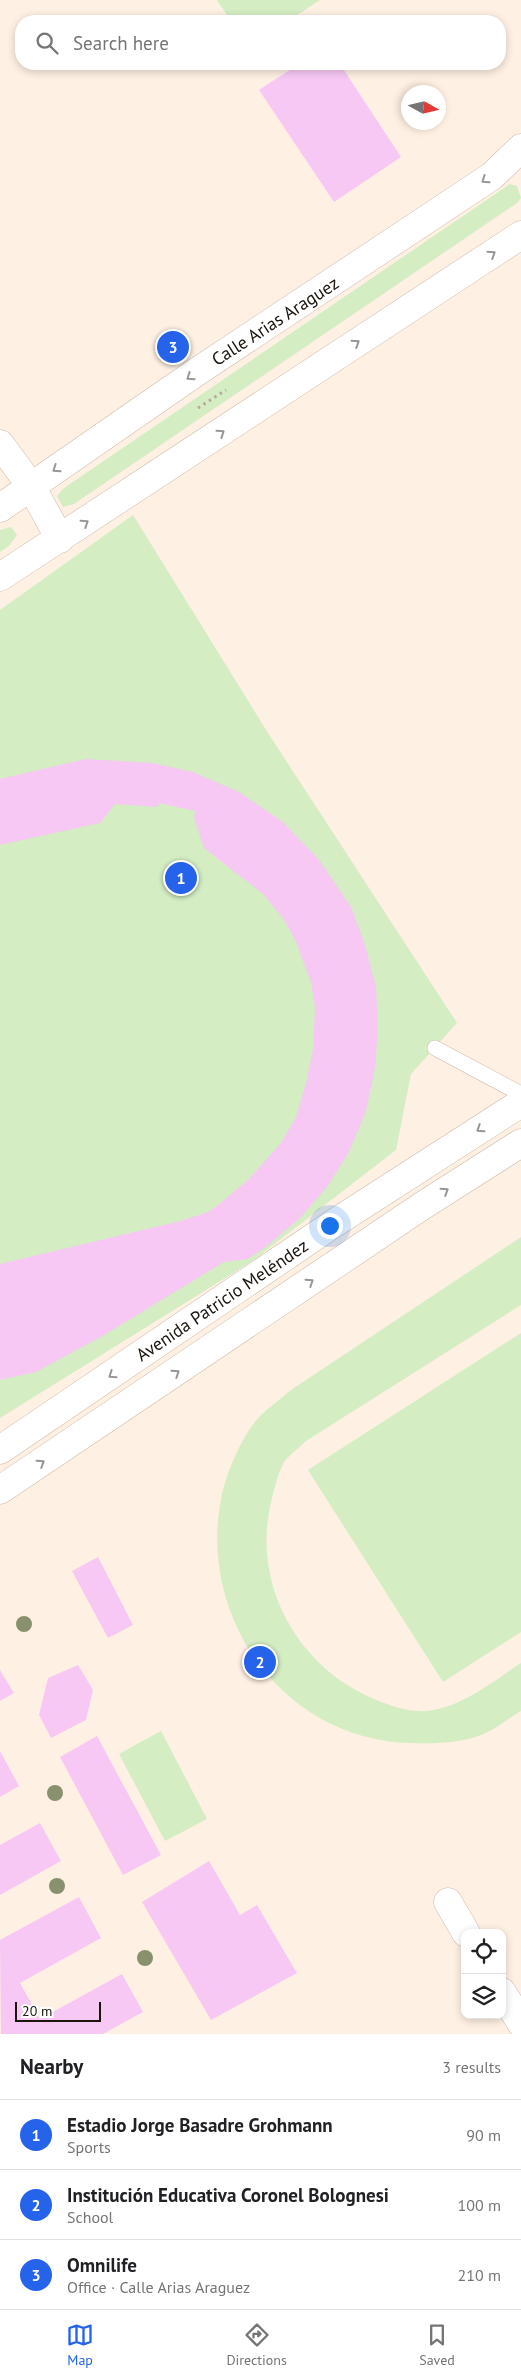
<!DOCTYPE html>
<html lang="en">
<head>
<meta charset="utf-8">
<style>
  body { margin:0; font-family:"PT Sans",sans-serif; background:#f6f6f6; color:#202124 }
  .controls { position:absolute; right:15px; bottom:15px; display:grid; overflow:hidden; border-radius:10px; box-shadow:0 2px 8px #0003 }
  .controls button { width:45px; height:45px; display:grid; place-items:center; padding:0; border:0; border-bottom:1px solid #e0e0e0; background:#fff; color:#202124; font:25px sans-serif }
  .compass { position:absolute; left:401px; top:85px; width:45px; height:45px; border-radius:50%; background:#fff; box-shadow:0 2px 8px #0003; rotate:98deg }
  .scale { position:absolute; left:15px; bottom:12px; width:86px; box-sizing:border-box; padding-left:5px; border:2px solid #1a140d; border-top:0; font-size:14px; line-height:18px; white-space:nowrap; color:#1a140d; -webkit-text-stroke:4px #fff; paint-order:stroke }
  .you { position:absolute; left:329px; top:1225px; width:18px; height:18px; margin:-12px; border:4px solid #fff; border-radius:50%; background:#1a73e8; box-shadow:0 0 0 8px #1a73e833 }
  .badge { display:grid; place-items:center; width:32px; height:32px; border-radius:50%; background:#2563eb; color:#fff; font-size:16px; font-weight:700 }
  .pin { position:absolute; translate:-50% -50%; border:2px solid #fff; box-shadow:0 1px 5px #0006 }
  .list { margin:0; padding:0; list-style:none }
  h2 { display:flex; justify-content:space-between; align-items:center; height:65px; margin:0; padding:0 20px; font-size:21px }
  h2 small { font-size:16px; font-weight:400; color:#757577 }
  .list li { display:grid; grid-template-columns:32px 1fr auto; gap:15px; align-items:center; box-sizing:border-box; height:70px; padding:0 20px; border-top:1px solid #e0e0e0 }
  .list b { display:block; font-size:19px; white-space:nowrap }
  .list p { margin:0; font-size:16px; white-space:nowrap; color:#757577 }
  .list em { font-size:16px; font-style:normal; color:#757577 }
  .icon { flex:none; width:28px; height:28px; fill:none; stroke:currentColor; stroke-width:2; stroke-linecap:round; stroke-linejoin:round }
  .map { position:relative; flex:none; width:521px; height:2034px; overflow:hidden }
  .search { position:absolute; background:#fff; box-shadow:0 2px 8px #0003; left:15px; right:15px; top:15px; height:55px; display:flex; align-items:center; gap:12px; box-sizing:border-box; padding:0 18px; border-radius:20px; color:#757577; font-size:19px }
  .sheet { height:275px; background:#fff }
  nav { display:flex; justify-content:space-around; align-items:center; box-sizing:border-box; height:70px; border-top:1px solid #e0e0e0; background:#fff; font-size:14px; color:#757577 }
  nav a { display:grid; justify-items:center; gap:2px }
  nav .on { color:#2563eb }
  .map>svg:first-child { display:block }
</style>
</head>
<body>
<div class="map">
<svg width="521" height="2034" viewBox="0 0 521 2034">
  <rect width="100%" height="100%" fill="#fef0e2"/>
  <!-- green -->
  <path fill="#d4edc3" d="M217 0H320L288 21H231Z
    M510 184 517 186 521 198 517 203 74 504 63 507 57 496 64 488Z
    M133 515 268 733 457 1023 411 1074 396 1150 251 1262 0 1418V610Z
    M11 527 17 535 9 546 0 552V530Z
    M521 1237V1305L306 1441C299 1448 289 1455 284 1462 278 1473 275 1487 272 1498 251 1578 292 1659 365 1695 382 1703 407 1713 427 1711 462 1707 492 1682 521 1663V1711C509 1718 498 1727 486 1733 464 1743 435 1744 411 1743 284 1740 198 1619 221 1499 226 1473 242 1436 259 1417 269 1407 281 1399 291 1390Z
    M521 1333V1632L443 1682 308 1470Z
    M161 1731 207 1819 165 1841 119 1754Z"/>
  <!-- building -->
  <path fill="#f6c8f3" d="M299 64H340L401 157 334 202 259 90Z
    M86 759 153 763 193 772 239 792 283 822 320 861 351 907 365 945 376 987 378 1028 375 1068 366 1111 349 1152 327 1187 300 1218 267 1246 248 1259 224 1262 101 1337 36 1372 0 1380V1264L181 1221 208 1212 217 1206 249 1179 281 1143 296 1117 306 1083 313 1049 315 1008 311 983 296 942 285 921 263 894 204 848 194 818 195 811 159 803 158 807 115 804 100 823 0 845V779Z
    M98 1557 133 1625 108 1638 72 1571Z
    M78 1665 93 1690 86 1720 51 1738 39 1715 48 1678Z
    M0 1670 14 1693 0 1701Z
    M97 1736 161 1855 123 1875 60 1757Z
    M0 1751 19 1786 0 1797Z
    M40 1823 61 1861 0 1895V1845Z
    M209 1861 240 1915 257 1905 297 1973 211 2020 142 1902Z
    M79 1897 101 1938 20 1983 40 2019 122 1974 143 2012 103 2034H1L0 1940Z"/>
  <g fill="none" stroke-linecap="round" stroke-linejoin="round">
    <defs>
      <path id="lane" d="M435 1048 521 1094"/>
      <path id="street" d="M0 444 31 486 60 539
        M0 508 195 373 492 176 521 148
        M0 577 521 235
        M448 1902 466 1933
        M502 1992 521 2023"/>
      <path id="secondary" d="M0 1450 333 1224 521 1103
        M0 1490 422 1206 521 1143"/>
    </defs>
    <!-- lane casing -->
    <use href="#lane" stroke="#cdbbaa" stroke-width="16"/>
    <!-- street casing -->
    <use href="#street" stroke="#cdbbaa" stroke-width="29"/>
    <!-- secondary casing -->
    <use href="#secondary" stroke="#cdbbaa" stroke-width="29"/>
    <!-- path -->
    <path stroke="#b7ab9f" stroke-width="3" stroke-dasharray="2.5 4" stroke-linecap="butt" d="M198 408 226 390"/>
    <!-- lane -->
    <use href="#lane" stroke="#fff" stroke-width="15"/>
    <!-- street -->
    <use href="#street" stroke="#fff" stroke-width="28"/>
    <!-- secondary -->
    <use href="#secondary" stroke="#fff" stroke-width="28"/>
  </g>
  <!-- trees -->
  <g fill="#88906d">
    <circle cx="24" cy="1624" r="8"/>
    <circle cx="55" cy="1793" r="8"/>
    <circle cx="57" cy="1886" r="8"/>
    <circle cx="145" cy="1958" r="8"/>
  </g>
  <!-- one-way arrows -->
  <defs><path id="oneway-chevron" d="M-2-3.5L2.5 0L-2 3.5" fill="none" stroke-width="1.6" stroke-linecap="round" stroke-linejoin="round" transform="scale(1.25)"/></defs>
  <g stroke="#989592">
    <use href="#oneway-chevron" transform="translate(485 180) rotate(145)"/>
    <use href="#oneway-chevron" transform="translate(492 254) rotate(-33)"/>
    <use href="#oneway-chevron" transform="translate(356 343) rotate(-33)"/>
    <use href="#oneway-chevron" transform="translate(190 377) rotate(146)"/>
    <use href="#oneway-chevron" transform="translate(221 433) rotate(-34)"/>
    <use href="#oneway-chevron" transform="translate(56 469) rotate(146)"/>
    <use href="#oneway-chevron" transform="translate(85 523) rotate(-33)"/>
    <use href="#oneway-chevron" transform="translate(480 1129) rotate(147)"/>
    <use href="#oneway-chevron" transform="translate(445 1191) rotate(-33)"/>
    <use href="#oneway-chevron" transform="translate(310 1282) rotate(-34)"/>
    <use href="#oneway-chevron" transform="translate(176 1373) rotate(-34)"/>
    <use href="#oneway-chevron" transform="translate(112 1375) rotate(146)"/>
    <use href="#oneway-chevron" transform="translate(41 1463) rotate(-33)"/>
  </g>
  <g text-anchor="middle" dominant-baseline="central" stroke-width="4" stroke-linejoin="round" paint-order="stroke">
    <!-- street labels -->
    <g font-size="18" fill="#1a140d" stroke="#fff">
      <text transform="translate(275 321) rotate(-33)">Calle Arias Araguez</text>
      <text transform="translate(222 1300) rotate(-34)">Avenida Patricio Meléndez</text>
    </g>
  </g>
</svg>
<div class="controls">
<button><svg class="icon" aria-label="locate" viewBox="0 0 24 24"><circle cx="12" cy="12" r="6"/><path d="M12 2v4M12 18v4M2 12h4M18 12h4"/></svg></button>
<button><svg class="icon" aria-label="layers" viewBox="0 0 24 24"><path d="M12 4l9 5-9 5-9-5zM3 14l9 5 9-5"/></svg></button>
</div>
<svg class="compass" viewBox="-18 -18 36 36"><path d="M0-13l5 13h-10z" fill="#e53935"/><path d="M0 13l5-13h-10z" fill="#757577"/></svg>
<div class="scale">20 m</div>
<div class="you"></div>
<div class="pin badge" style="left:181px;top:878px">1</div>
<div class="pin badge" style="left:260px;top:1662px">2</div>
<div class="pin badge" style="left:173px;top:347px">3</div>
<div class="search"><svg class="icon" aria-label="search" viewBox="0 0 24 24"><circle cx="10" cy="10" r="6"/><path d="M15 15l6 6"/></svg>Search here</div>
</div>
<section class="sheet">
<h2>Nearby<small>3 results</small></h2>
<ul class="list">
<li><span class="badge">1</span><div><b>Estadio Jorge Basadre Grohmann</b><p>Sports</p></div><em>90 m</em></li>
<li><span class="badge">2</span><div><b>Institución Educativa Coronel Bolognesi</b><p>School</p></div><em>100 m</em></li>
<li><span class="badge">3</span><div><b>Omnilife</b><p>Office · Calle Arias Araguez</p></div><em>210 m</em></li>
</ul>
</section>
<nav>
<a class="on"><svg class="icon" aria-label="map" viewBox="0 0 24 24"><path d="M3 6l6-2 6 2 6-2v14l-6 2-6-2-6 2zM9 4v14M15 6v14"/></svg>Map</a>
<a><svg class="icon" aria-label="directions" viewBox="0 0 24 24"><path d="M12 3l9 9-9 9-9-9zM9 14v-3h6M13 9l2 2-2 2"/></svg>Directions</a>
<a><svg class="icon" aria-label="saved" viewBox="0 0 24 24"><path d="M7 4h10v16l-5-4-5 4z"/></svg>Saved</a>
</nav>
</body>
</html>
